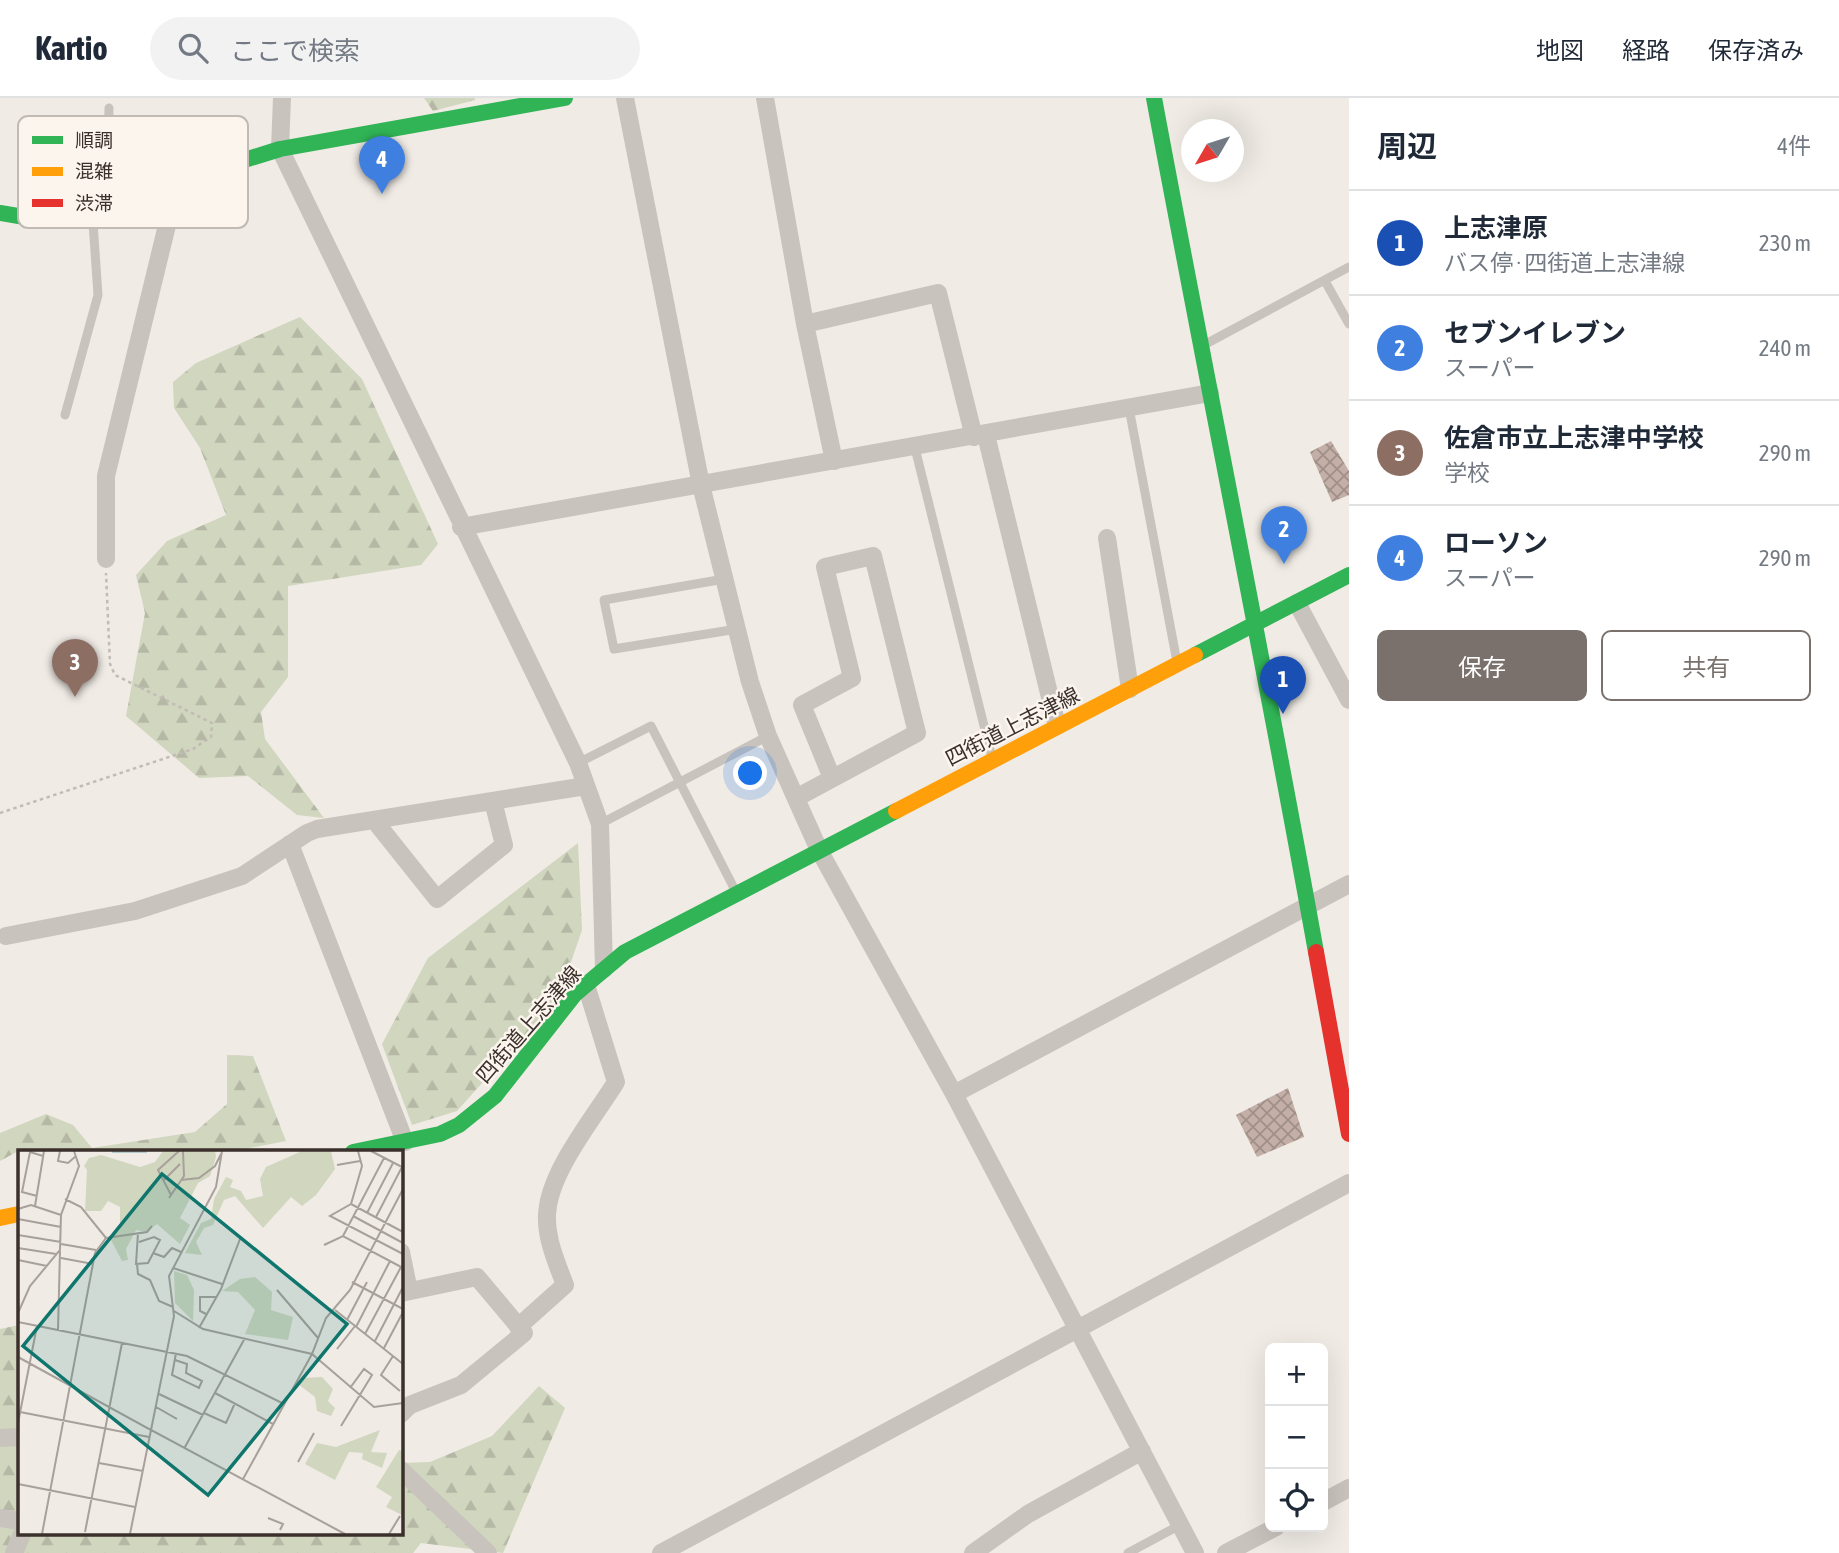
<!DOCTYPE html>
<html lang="ja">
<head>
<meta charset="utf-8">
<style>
  body { margin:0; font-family:"Asap Condensed","Noto Sans JP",sans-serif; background:#f2f2f3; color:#1f2937 }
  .controls { position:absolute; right:21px; bottom:21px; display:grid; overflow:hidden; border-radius:10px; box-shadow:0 7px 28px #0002 }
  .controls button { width:63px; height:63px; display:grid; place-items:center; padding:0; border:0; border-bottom:2px solid #e0e1e3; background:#fff; color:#1f2937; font:35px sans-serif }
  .compass { position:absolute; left:1181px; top:21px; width:63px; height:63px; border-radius:50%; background:#fff; box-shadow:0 7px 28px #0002; rotate:231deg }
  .you { position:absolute; left:751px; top:676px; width:24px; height:24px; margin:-18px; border:5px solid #fff; border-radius:50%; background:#1a73e8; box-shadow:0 0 0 10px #1a73e833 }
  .badge { display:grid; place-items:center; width:46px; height:46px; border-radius:50%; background:#7a716c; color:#fff; font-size:23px; font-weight:700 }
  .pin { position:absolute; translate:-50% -58px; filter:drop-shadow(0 2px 4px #0008) }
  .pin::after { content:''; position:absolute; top:37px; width:24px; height:21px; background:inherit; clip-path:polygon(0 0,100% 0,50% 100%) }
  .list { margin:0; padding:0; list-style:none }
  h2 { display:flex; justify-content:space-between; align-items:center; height:91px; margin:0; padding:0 28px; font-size:30px }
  h2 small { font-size:23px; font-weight:400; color:#747a83 }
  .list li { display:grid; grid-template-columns:46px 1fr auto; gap:21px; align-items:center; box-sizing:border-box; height:105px; padding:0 28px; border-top:2px solid #e0e1e3 }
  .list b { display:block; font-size:26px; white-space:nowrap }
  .list p { margin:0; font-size:23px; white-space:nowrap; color:#747a83 }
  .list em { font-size:23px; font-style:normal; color:#747a83 }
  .actions { display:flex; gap:14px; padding:21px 28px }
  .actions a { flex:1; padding:16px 0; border:2px solid #7a716c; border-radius:10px; text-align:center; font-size:24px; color:#7a716c }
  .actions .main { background:#7a716c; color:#fff }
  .icon { flex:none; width:38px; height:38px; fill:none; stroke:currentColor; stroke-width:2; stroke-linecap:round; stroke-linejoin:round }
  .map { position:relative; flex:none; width:1349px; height:1455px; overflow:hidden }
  header { display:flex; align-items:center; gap:42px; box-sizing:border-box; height:98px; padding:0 35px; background:#fff; border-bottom:2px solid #e0e1e3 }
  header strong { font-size:33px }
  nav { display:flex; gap:38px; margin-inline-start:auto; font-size:24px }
  .search { width:490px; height:63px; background:#f2f2f3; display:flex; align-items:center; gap:18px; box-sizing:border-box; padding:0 24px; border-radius:38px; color:#747a83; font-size:26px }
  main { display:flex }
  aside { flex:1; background:#fff }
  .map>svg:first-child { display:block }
</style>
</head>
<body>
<header>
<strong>Kartio</strong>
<div class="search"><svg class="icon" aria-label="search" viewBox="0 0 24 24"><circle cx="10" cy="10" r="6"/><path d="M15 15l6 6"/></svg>ここで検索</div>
<nav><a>地図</a><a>経路</a><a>保存済み</a></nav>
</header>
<main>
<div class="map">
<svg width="1349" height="1455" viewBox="0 0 1349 1455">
  <defs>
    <pattern id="forest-firs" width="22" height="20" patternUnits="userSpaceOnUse" patternTransform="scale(1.75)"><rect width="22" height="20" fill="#d1d6bf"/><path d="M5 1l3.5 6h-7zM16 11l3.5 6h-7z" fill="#b4b8a4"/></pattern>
    <pattern id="building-cross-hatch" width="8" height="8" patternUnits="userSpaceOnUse" patternTransform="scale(1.75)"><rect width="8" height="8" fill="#c3afa7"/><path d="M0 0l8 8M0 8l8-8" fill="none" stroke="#a08f88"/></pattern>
  </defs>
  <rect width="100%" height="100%" fill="#f0ebe5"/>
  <!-- forest -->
  <path fill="url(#forest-firs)" d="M424 0H475V2L433 13Z
    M300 219 362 281 438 446 421 467 288 488V579L261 614 265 641 324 720 297 717 248 678 199 680 126 618 145 515 136 477 167 443 226 417 200 350 174 310 173 284 196 265Z
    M578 745 582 832 559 899 457 1013 412 1027 382 946 428 860Z
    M227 957 253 958 286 1043 229 1054H37L22 1051 0 1063V1035L46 1016 73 1027 92 1050 195 1034 227 1006Z
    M19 1227V1436H401V1365L430 1364 492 1338 539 1288 565 1310 503 1455 421 1445 413 1455H0V1231Z"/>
  <!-- building -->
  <path fill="url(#building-cross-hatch)" d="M1331 343 1349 373V397L1332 404 1310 354Z
    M1288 990 1304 1039 1257 1059 1236 1017Z"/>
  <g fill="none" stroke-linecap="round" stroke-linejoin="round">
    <!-- path -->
    <path stroke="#c2bbb6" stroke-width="2.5" stroke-dasharray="3.5 3.5" stroke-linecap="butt" d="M0 715 193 651 211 639 212 625 115 577 110 566 106 475"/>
    <!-- lane -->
    <path stroke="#c9c3be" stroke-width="9" d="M107 103 109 10
      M1325 183 1349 226
      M1202 248 1349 169
      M1129 310 1177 564
      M65 317 98 197 92 110
      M915 350 992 660
      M724 481 604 502 614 551 737 531
      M578 665 651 628 736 794
      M600 726 768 638
      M1128 1455 1180 1427"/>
    <!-- street -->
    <path stroke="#c9c3be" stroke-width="18" d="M282 0 280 51 578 665 600 726 604 871
      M625 0 701 387 750 584 768 638 819 752 954 996 1195 1455
      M765 0 805 226 834 363
      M805 226 938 195 974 339
      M986 337 1057 628
      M461 429 1210 295
      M1107 440 1130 591
      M106 461V378L178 82
      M1297 505 1349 602
      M796 700 917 635 873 458 825 469 852 580 802 607 832 680
      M374 722 437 801 504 747 493 703
      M290 746 405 1044
      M6 838 135 813 242 778 307 735 317 731 586 688
      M954 996 1349 786
      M401 1154 409 1193
      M401 1195 477 1179 524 1235 461 1287 410 1307 401 1316
      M518 1229 565 1187C556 1163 543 1135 548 1108 554 1068 595 1018 616 984L586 887
      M0 1340 19 1339
      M401 1372 488 1455
      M1323 1404 1349 1390
      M0 1420 19 1423
      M14 1455 22 1436
      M661 1455 1349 1085
      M973 1455 1028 1416 1142 1353
      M1226 1455 1276 1429"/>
    <!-- fast -->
    <path stroke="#30b455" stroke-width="16" d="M1154 0C1207 285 1265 569 1316 854
      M0 115 48 123 280 51 565 0
      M1195 557 1349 477
      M353 1054 440 1036 459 1027 495 998 575 896 625 854 896 713"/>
    <!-- slow -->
    <path stroke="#ff9f0a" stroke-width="16" d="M896 713 1195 557
      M0 1120 19 1116"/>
    <!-- jam -->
    <path stroke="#e5322d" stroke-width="16" d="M1316 854 1349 1036"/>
  </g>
  <g text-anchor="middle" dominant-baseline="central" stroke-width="5" stroke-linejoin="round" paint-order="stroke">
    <!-- street labels -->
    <g font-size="21" fill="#3b302b" stroke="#fbf5ee">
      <text transform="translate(1012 628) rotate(-27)">四街道上志津線</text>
      <text transform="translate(528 926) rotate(-49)">四街道上志津線</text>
    </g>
  </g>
  <!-- overview -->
  <g transform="translate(18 1052)">
    <rect width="385" height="385" fill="#f0ebe5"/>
    <path d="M145 1H197L198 7 192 26 180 33 162 68 172 75 162 94 139 74 128 82 118 80 108 99 110 110 104 111 92 88 102 79V57L90 51 83 61H67L69 20 66 16 71 8 83 5 122 17 137 12ZM284 1H313L317 19 298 45 284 56 273 47 245 78 217 46 206 50 195 75 186 78 178 92 184 105 167 103 183 73 193 69 196 49 208 27 215 30 212 37 223 41 228 50 245 46 242 29 248 17ZM156 121 169 125 176 140 175 171 157 153ZM237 127 254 142 253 160 275 167 270 190 227 184 237 160 220 142 204 141 222 129ZM304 227 315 239 310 251 317 258 313 266 299 261 297 247 280 234 283 228ZM362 280 353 302 369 303 364 318 344 309 345 303 331 302 317 330 287 314 299 293 318 297ZM381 300 385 301 384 365 368 357 374 347 358 337Z" fill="#d1d6bf"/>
    <path fill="none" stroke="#a1c2c1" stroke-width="3.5" d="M94 1H129"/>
    <path fill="none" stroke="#a8a09b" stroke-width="2" d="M42 1 40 11 50 13 58 6M204 1 198 37 151 126 156 166 133 280 327 384M353 1 384 17M319 15 342 11M163 30 181 28 197 16 203 4M145 31 162 14M153 45 140 20 161 1M19 46 4 42 12 2 25 6M151 48 166 26 165 1M47 49 63 57 88 88M333 54 312 66 385 104M333 54 385 82M333 54 344 16 340 1M17 56 26 1M0 59 13 55 43 65M349 63 375 13M335 66 385 93M358 67 384 17M0 69 43 77M120 83 118 114 130 113 142 90 136 87 121 92M0 85 43 92M325 86 366 8M43 94 78 100M306 95 325 86 385 118M0 98 38 104M135 103 146 107 154 98 163 102M43 108 75 114M0 110 29 116M119 114 120 124 132 130 141 151 155 157M155 118 204 134M334 132 385 159M259 140 300 188M317 160 385 214M156 161 185 179 294 204 356 257 385 253M0 163 12 136 42 100 43 65 61 16 56 1M188 164 182 161V147H198M329 170 349 132M0 172 169 206 266 254M338 177 372 111M181 178 203 139 222 89M40 180 42 101M347 184 383 117M357 191 385 137M366 198 385 162M319 199 337 176M375 206 363 225 382 241M0 207 133 280 112 384M157 210 169 214 168 223 184 231 181 238 154 225 158 203M197 243 255 274M141 244 185 265M138 257 159 269M2 262 131 287M186 263 208 273 217 253M0 273 19 176M323 276 354 225 346 219 332 238M167 297 227 188M280 312 296 283M81 313 125 321M225 329 294 204 308 168 332 140 385 39M0 334 117 357M250 368 265 374 262 380M67 382 104 193M24 384 77 103 88 88 129 82 134 76M371 384 382 366"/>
    <path fill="#0f766e" fill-opacity="0.15" stroke="#0f766e" stroke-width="3.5" d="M144 24 329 174 190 345 5 196Z"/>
    <rect width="385" height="385" fill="none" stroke="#3b302b" stroke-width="3.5"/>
  </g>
  <!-- legend -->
  <rect x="18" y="18" width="230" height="112" rx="10" fill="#fbf5ee" stroke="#c1bab4" stroke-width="2"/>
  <rect x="32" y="38" width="31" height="8" fill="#30b455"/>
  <rect x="32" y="69" width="31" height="9" fill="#ff9f0a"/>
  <rect x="32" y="101" width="31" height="8" fill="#e5322d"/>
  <g font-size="19" fill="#3b302b">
    <text x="75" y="49">順調</text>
    <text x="75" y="80">混雑</text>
    <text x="75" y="112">渋滞</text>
  </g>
</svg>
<div class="controls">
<button>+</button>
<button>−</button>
<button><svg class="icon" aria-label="locate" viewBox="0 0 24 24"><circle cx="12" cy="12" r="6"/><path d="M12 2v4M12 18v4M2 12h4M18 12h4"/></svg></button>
</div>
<svg class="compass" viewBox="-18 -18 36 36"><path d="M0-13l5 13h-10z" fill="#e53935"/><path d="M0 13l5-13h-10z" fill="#747a83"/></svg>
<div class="you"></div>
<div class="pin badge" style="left:1283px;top:616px;background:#1a4fb4">1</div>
<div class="pin badge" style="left:1284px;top:466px;background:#3f7fe0">2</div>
<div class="pin badge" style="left:75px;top:599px;background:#8d6e63">3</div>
<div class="pin badge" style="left:382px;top:96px;background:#3f7fe0">4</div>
</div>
<aside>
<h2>周辺<small>4件</small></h2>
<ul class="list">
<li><span class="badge" style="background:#1a4fb4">1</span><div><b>上志津原</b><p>バス停 · 四街道上志津線</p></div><em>230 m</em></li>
<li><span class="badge" style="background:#3f7fe0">2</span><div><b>セブンイレブン</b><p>スーパー</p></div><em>240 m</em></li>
<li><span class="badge" style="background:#8d6e63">3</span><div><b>佐倉市立上志津中学校</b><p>学校</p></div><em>290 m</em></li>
<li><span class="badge" style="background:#3f7fe0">4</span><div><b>ローソン</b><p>スーパー</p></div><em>290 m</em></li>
</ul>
<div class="actions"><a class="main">保存</a><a>共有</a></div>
</aside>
</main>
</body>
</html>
